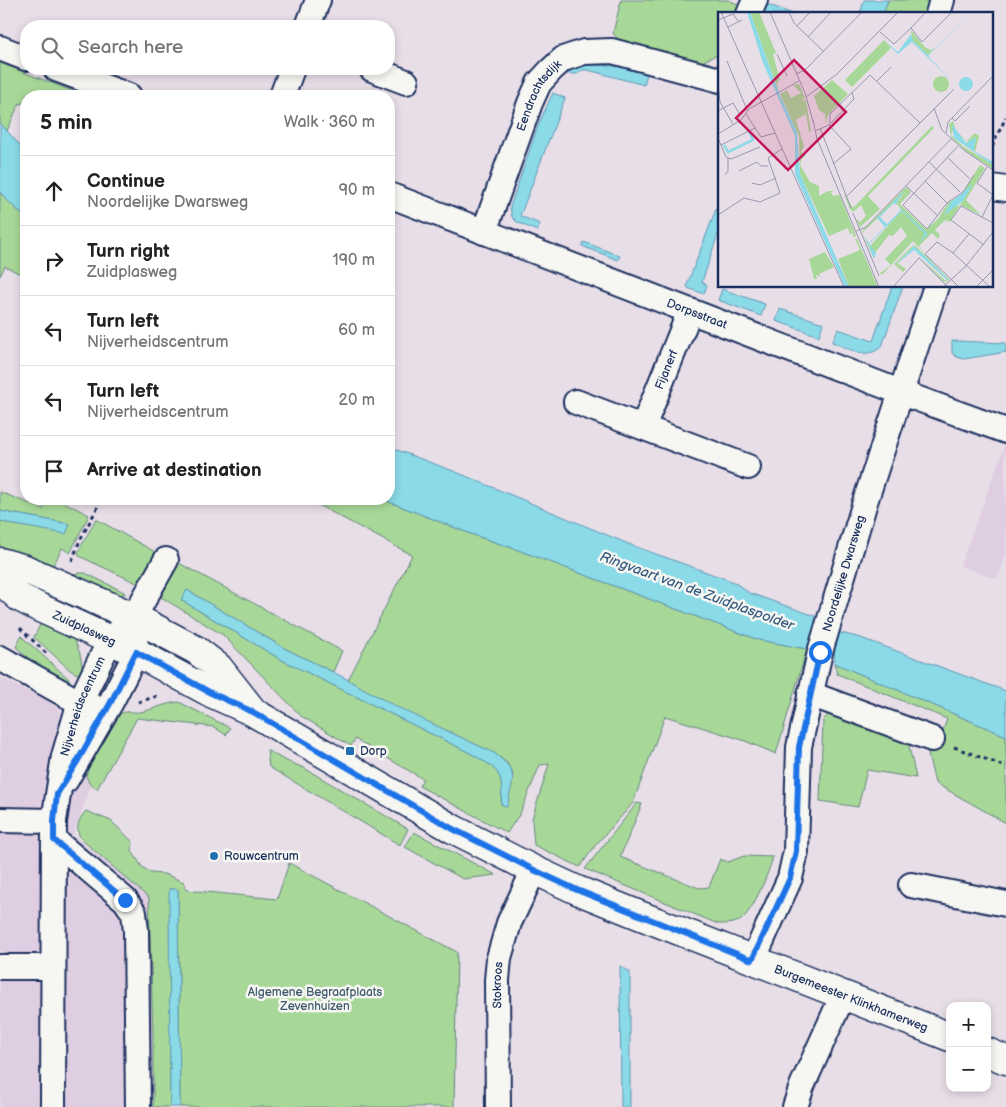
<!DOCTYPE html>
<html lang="en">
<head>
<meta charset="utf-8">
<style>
  body { margin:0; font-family:"Balsamiq Sans",sans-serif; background:#f2f2f2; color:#222 }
  .controls { position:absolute; right:15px; bottom:15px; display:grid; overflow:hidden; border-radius:10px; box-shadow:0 2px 8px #0003 }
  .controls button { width:45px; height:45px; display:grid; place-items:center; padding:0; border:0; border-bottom:1px solid #e0e0e0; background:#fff; color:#222; font:25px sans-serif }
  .stop { position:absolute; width:15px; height:15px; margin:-11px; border:4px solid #1a73e8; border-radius:50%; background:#fff }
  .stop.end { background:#1a73e8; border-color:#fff; box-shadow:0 1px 5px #0008 }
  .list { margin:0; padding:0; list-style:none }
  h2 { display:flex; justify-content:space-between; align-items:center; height:65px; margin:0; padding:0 20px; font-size:21px }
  h2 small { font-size:16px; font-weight:400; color:#767676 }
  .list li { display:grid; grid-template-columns:32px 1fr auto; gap:15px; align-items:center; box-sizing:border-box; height:70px; padding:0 20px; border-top:1px solid #e0e0e0 }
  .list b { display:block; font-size:19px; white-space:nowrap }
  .list p { margin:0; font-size:16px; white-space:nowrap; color:#767676 }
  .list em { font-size:16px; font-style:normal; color:#767676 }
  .icon { flex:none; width:28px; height:28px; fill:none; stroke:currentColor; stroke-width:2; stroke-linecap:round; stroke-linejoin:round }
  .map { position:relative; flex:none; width:1006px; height:1107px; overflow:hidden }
  .search { position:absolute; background:#fff; box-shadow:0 2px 8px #0003; left:20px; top:20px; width:375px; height:55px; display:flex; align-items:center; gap:12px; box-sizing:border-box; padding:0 18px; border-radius:20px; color:#767676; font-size:19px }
  .panel { position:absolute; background:#fff; box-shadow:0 2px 8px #0003; left:20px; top:90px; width:375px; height:415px; border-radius:20px }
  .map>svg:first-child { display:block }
</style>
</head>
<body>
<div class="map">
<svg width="1006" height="1107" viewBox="0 0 1006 1107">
  <rect width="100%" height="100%" fill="#e8dee8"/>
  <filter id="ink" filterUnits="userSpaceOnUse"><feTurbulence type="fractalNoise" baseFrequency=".02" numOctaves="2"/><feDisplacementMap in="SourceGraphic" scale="10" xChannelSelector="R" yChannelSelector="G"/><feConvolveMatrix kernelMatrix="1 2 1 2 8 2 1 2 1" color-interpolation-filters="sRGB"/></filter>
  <g filter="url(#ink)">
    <!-- built -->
    <path fill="#dfcee1" d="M1005 444 1006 556 997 579 960 566Z
      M0 678 48 701 105 746 73 835 154 900 162 1107H0Z"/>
    <!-- green -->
    <path fill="#a8d898" stroke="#62847b" d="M621 0H728L745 7 743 14H720V53L700 63 625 48 613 33Z
      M888 0H921L929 2 926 14H883Z
      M0 63 5 65 75 92 55 96H26V102L19 104 7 131 0 123Z
      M0 192 9 202 26 218V277L5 266 0 276Z
      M0 492 43 509 48 499H58L89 515 70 553 62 548 50 572 0 550V521L15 525 66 533 70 524 0 511Z
      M307 499H382L471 534 518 550 759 640 807 649 776 754 743 740 665 716 633 803 595 846 580 867 534 845 532 819 549 764 540 765 519 816H518L507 833 419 786 423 779 355 739 351 746 301 716 223 635 161 597 164 585 177 562 342 651 333 672 284 648 187 590 181 600 280 659 470 753C497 769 504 770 501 804L507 806 513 774 507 763 494 753 396 707 348 680 412 555Z
      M96 519 157 553 139 584 79 556 78 552Z
      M78 573H85L124 592 125 594 107 595 73 576Z
      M44 617C52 623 63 628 70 635 79 644 84 664 81 676L70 670 34 637Z
      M21 636 70 680 68 685 47 675 16 647Z
      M834 663 1006 736V823L935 783 927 750 930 744 938 745 947 719 837 674Z
      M179 702 230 728 226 735 214 727 137 718 97 789 89 783 86 776 88 769 120 714C126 710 133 713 140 712 153 710 165 703 179 702Z
      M830 713 908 742 916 778 867 770 858 807 820 801 823 720Z
      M267 750 284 760 304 768 408 829 400 845 269 767Z
      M637 803 642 804 620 857 699 888 709 887 720 859 728 862 744 856 773 857C769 872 753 911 741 920 734 924 726 924 718 924L585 869Z
      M86 811 111 821 133 842 132 851 142 867 151 873 164 874 184 882 186 890 277 899 289 863 457 952 454 1107H180L178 890 170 889V1107H153V1035L149 898 81 839C75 829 78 819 86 811Z
      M414 832 496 875 463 879 405 847Z"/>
    <!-- water -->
    <path fill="#8bdae8" stroke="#5e96b1" d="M864 0H888L883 14H860Z
      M764 3 793 14H760Z
      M593 65 617 66 647 74 644 85 588 70H582L577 74H564L575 66Z
      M553 93 565 98 520 216 540 224 537 231 517 222 512 217 510 207 539 123Z
      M0 123 26 152V218L9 202 0 192Z
      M720 199V228L702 282 707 285 704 294 688 288 687 285Z
      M584 242 620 256 618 260 582 246Z
      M892 286H903L882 346C867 361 850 349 832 342L838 329 873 341Z
      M722 289 765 304 761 316 718 300Z
      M780 309 823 323 819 336 776 321Z
      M952 341 1006 343V352L964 359 957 357 952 353Z
      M389 447 456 472 631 545 734 582 749 593 818 617 817 625 841 633 861 638 1006 691V736L834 663 835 649 810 642 807 649 759 640 518 550 471 534 382 499H389Z
      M0 511 70 524 66 534 15 525 0 521Z
      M187 590 284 648 341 676 397 707 494 753C520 773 513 777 507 807L501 804C504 770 497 769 470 753L280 659 181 600Z
      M169 889H178L180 1107H170Z
      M620 966 630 972V1107H621Z"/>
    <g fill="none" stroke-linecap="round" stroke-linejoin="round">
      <defs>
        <g id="minor">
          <path d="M749 14 755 0"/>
          <path d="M938 14 942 0"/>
          <path d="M308 26 318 0"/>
          <path d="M0 48 26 58"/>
          <path d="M56 69 129 96"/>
          <path d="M372 69 406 82"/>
          <path d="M282 96 292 69"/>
          <path d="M992 187 1006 189"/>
          <path id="s1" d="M389 195 913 397 1006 431"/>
          <path id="s2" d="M484 232 530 103 539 83 551 70 563 59 584 52 612 51 720 80"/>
          <path d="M576 402 748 467"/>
          <path id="s3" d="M643 427 690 311"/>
          <path d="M0 658 68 696 94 707"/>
          <path d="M810 694 932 739"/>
          <path d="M66 780 111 702 133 659 136 652 135 634"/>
          <path d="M0 820 54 821"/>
          <path d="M54 840 125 900 134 913 136 931 138 1107"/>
          <path d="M911 885 1006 904"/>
          <path id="s4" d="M753 960 790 878 796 851 799 747 820 652 865 502 936 286"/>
          <path d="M0 967H53"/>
          <path id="s5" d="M53 1107 54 821 64 756 80 702 110 640 134 617 166 560"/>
          <path id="s6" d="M498 1107 497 980 499 958 509 923 534 870"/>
          <path d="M795 1107 802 1086 843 995"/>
        </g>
        <g id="major">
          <path d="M0 562 25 569 134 617 196 650 218 667 251 709"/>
          <path id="s7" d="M0 580 19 597 40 608 136 652 211 693 253 712 453 829 534 870 577 890 639 915 950 1037"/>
          <path d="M987 1052 1006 1060"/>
        </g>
      </defs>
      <!-- minor casing -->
      <use href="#minor" stroke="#1b2f5e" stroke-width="28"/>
      <!-- major casing -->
      <use href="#major" stroke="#1b2f5e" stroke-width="31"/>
      <!-- path -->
      <path stroke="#1b2f5e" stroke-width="3" stroke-dasharray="4 4" stroke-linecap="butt" d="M992 147 1006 117
        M72 561 80 540 102 499
        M20 628 48 655
        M138 702 161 695
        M954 747 1006 767"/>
      <!-- minor -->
      <use href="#minor" stroke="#f6f6f2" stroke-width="24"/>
      <!-- major -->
      <use href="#major" stroke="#f6f6f2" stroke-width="28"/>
    </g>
  </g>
  <g fill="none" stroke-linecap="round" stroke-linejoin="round" filter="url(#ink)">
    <!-- route -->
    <path stroke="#1a73e8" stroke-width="6" d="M125 900 54 840V821L57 794 77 762 111 702 136 652 211 693 253 712 453 829 534 870 577 890 752 960 790 878 796 851 799 747 820 652"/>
  </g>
  <!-- markers -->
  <g fill="#1f6fb2" stroke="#f6f6f2" stroke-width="2">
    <rect x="345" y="746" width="10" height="10" rx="2.5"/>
    <circle cx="214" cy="856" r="5"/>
  </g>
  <g text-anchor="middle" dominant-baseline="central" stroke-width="5" stroke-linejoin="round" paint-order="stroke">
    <!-- street labels -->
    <g font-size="12" fill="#1b2f5e" stroke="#f6f6f2">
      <text stroke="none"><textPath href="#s2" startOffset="148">Eendrachtsdijk</textPath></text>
      <text stroke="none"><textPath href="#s1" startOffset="330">Dorpsstraat</textPath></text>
      <text stroke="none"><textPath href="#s3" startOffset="62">Fijanerf</textPath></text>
      <text stroke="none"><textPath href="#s4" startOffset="401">Noordelijke Dwarsweg</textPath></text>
      <text stroke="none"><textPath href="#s7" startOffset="98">Zuidplasweg</textPath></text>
      <text stroke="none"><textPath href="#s5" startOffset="405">Nijverheidscentrum</textPath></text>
      <text stroke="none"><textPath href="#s6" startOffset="122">Stokroos</textPath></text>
      <text stroke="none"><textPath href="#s7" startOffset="951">Burgemeester Klinkhamerweg</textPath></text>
    </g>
    <!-- poi labels -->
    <g font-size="12" fill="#1b2f5e" stroke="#f6f6f2" text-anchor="start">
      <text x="360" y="751">Dorp</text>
      <text x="224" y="856">Rouwcentrum</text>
    </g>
    <!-- park labels -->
    <g font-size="12" fill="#3e596c" stroke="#f6f6f2">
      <text x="315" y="992">Algemene Begraafplaats<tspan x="315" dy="14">Zevenhuizen</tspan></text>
    </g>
    <!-- water labels -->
    <g font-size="14" font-style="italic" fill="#375a80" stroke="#f6f6f2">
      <text transform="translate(697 591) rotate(20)">Ringvaart van de Zuidplaspolder</text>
    </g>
  </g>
  <!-- overview -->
  <g transform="translate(718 12)">
    <rect width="275" height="275" fill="#e8dee8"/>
    <path d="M32 0H41L58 41 55 42 62 68 59 71 61 80ZM193 18 207 35 213 38 217 36 210 43 194 29ZM166 28 173 36 134 75 127 68ZM215 72a8 8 0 1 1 16 0a8 8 0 1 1-16 0ZM114 68 130 82 110 103 108 111 107 102 101 98 96 84ZM81 72 87 86 83 89 88 88 93 119 91 120 88 102 78 108 86 134 83 140 88 144 84 146 82 153 92 170 101 174V184L110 179H117L113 180 115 184 122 183 138 224 136 225 130 210 134 222H132L130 216 111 224 82 162 81 124 62 82 69 78 73 86 83 81 75 73ZM235 109 238 119 249 129 257 121 261 124 257 140 254 135 258 125 251 131 235 118 233 123 246 135 274 152 275 157 249 140 233 125 231 112ZM214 114 216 116 150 184 162 197 142 215 138 207 142 210 148 204 143 193 135 200 132 197 125 180 135 196ZM262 153 267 156 248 188 263 203 242 193 255 172 246 182 242 184ZM188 175 193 180 182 192 208 217 220 207 230 191 236 187 227 203 235 194 242 193 232 210 227 208 217 218 222 223 220 227 214 221 201 234 207 241 195 229 165 262H161L173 253 167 247 189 224 183 215 175 224 171 223 156 242 153 237 156 247 146 225 152 234 184 198 178 191 189 179 145 220 146 223 144 219ZM137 227H139L160 275H131L120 247 142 238ZM197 233 231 267V268L226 270 200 244 228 269 229 266 196 234 179 251 188 257 185 260 176 252 193 235ZM107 240 116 255 101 262 102 265 98 263 99 267H96L91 247Z" fill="#a8d898"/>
    <path d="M29 0H32L61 81 79 120 82 162 131 275H127L77 162V124L45 51ZM253 0 210 44 235 70 194 30 180 42 166 28 180 40 193 22 195 29 210 43ZM241 72a7 7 0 1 1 14 0a7 7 0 1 1-14 0ZM234 112 248 131 258 125 256 139 275 150V153L236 126ZM255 172 245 189 226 203 233 190ZM187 178 178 191 179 193 175 191 162 205 169 212 183 198 181 195 210 222 201 231 207 222 184 199 151 232 158 241 156 247 147 224 151 231 167 215 159 206ZM196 234 229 266V268L196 238 179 252Z" fill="#8bdae8"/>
    <path fill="none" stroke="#8bdae8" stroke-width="2.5" d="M6 133 10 140 35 128 31 119"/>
    <path fill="none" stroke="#9698b1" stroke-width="1" d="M3 0 126 275M52 0 87 81 95 109M71 0 76 11 106 40M208 0 193 16 204 30 234 0M0 8 15 2 21 10M79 14 92 0M10 15 24 8M162 20 176 32 193 16M90 25 113 0M59 42 69 64M9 49 29 98M78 62 87 58 144 0M159 69 173 55M0 72 2 90 15 112M88 85 119 62 180 0M216 96 224 118 247 139 275 158M0 99 15 91 21 101M28 102 43 125 57 121M234 106 237 109 252 94M95 108 99 127 161 275M112 111V102L152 63 202 111M111 113 133 137 115 152M102 116 133 196M97 119 111 113 136 87 134 80M228 121 230 110 275 64M0 122 23 108 31 97 81 69M0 126 8 145M3 133 37 116M240 134 185 193 209 217 229 191 245 180 256 163M8 145 13 147 42 135M229 145 252 167M211 150 242 180M269 155 259 171 275 183M21 159 39 150 43 154H50M7 163 10 159V146M207 169 229 191M34 171 42 173 58 166M188 174 220 204M129 184 236 77M135 201 161 264M0 203 26 186 42 190 62 181 50 146 64 137M264 205 275 183M138 219 148 215 233 127M266 233 233 208 243 194 275 211M235 241 251 222M175 275 201 246 230 275M225 275 248 254 275 220M241 275 207 242 219 230 235 241 272 275M258 275 275 258"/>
    <path fill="#c2185b" fill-opacity="0.15" stroke="#c2185b" stroke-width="2.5" d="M76 48 128 100 70 158 18 106Z"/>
    <rect width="275" height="275" fill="none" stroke="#1b2f5e" stroke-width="2.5"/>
  </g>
</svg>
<div class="controls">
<button>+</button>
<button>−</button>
</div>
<div class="stop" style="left:820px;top:652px"></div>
<div class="stop end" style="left:125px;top:900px"></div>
<div class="search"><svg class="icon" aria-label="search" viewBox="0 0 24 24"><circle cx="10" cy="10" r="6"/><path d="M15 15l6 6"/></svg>Search here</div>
<section class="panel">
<h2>5 min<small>Walk · 360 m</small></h2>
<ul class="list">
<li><svg class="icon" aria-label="ahead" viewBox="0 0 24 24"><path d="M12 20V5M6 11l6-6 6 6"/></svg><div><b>Continue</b><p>Noordelijke Dwarsweg</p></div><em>90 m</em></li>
<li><svg class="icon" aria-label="right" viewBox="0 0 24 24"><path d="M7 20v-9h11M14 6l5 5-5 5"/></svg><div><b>Turn right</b><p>Zuidplasweg</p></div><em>190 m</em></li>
<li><svg class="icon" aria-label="left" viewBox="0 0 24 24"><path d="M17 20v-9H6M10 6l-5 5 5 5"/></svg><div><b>Turn left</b><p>Nijverheidscentrum</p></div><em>60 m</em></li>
<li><svg class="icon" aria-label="left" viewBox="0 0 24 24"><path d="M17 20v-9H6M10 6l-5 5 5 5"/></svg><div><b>Turn left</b><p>Nijverheidscentrum</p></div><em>20 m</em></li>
<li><svg class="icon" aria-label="arrive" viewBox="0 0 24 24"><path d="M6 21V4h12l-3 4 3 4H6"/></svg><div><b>Arrive at destination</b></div></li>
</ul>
</section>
</div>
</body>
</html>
